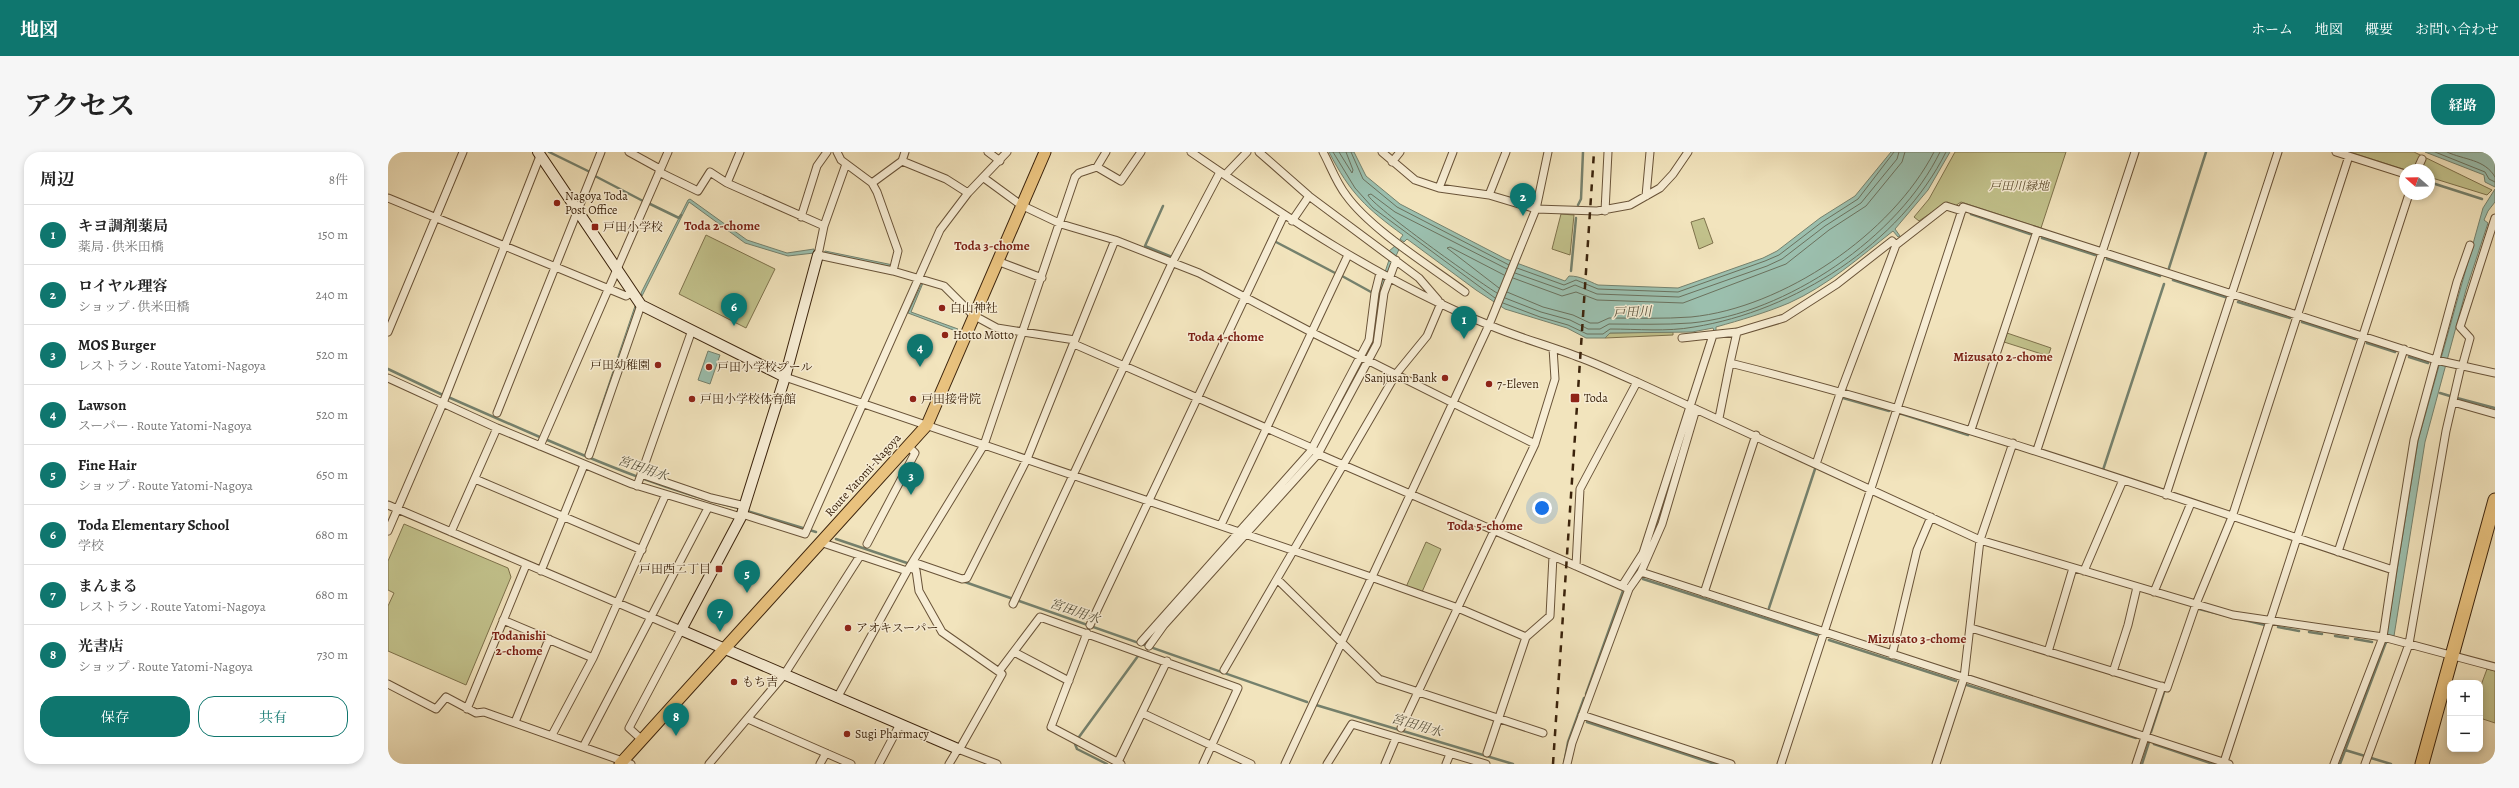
<!DOCTYPE html>
<html lang="ja">
<head>
<meta charset="utf-8">
<style>
  body { margin:0; font-family:Alegreya,"Noto Serif JP",serif; background:#f6f6f6; color:#222 }
  .controls { position:absolute; right:12px; bottom:12px; display:grid; overflow:hidden; border-radius:8px; box-shadow:0 2px 6px #0003 }
  .controls button { width:36px; height:36px; display:grid; place-items:center; padding:0; border:0; border-bottom:1px solid #e0e0e0; background:#fff; color:#222; font:20px sans-serif }
  .compass { position:absolute; left:2011px; top:12px; width:36px; height:36px; border-radius:50%; background:#fff; box-shadow:0 2px 6px #0003; rotate:290deg }
  .you { position:absolute; left:1154px; top:356px; width:14px; height:14px; margin:-10px; border:3px solid #fff; border-radius:50%; background:#1a73e8; box-shadow:0 0 0 6px #1a73e833 }
  .badge { display:grid; place-items:center; width:26px; height:26px; border-radius:50%; background:#0f766e; color:#fff; font-size:13px; font-weight:700 }
  .pin { position:absolute; translate:-50% -33px; filter:drop-shadow(0 1px 2px #0008) }
  .pin::after { content:''; position:absolute; top:21px; width:14px; height:12px; background:inherit; clip-path:polygon(0 0,100% 0,50% 100%) }
  .list { margin:0; padding:0; list-style:none }
  h2 { display:flex; justify-content:space-between; align-items:center; height:52px; margin:0; padding:0 16px; font-size:17px }
  h2 small { font-size:13px; font-weight:400; color:#767676 }
  .list li { display:grid; grid-template-columns:26px 1fr auto; gap:12px; align-items:center; box-sizing:border-box; height:60px; padding:0 16px; border-top:1px solid #e0e0e0 }
  .list b { display:block; font-size:15px; white-space:nowrap }
  .list p { margin:0; font-size:13px; white-space:nowrap; color:#767676 }
  .list em { font-size:13px; font-style:normal; color:#767676 }
  .actions { display:flex; gap:8px; padding:12px 16px }
  .actions a { flex:1; padding:9px 0; border:1px solid #0f766e; border-radius:16px; text-align:center; font-size:14px; color:#0f766e }
  .actions .main { background:#0f766e; color:#fff }
  .map { position:relative; flex:none; width:2107px; height:612px; overflow:hidden; border-radius:16px }
  header { display:flex; align-items:center; gap:24px; box-sizing:border-box; height:56px; padding:0 20px; background:#0f766e; color:#fff }
  header strong { font-size:19px }
  nav { display:flex; gap:22px; margin-inline-start:auto; font-size:14px }
  .intro { display:flex; align-items:center; justify-content:space-between; box-sizing:border-box; height:96px; padding:0 24px }
  h1 { margin:0; font-size:28px }
  .button { padding:10px 18px; border-radius:16px; background:#0f766e; color:#fff; font-size:14px; font-weight:700 }
  main { display:flex; gap:24px; padding:0 24px }
  aside { flex:1; background:#fff; border-radius:16px; box-shadow:0 2px 6px #0003 }
  .map>svg:first-child { display:block }
</style>
</head>
<body>
<header>
<strong>地図</strong>
<nav><a>ホーム</a><a>地図</a><a>概要</a><a>お問い合わせ</a></nav>
</header>
<div class="intro"><h1>アクセス</h1><a class="button">経路</a></div>
<main>
<aside>
<h2>周辺<small>8件</small></h2>
<ul class="list">
<li><span class="badge">1</span><div><b>キヨ調剤薬局</b><p>薬局 · 供米田橋</p></div><em>150 m</em></li>
<li><span class="badge">2</span><div><b>ロイヤル理容</b><p>ショップ · 供米田橋</p></div><em>240 m</em></li>
<li><span class="badge">3</span><div><b>MOS Burger</b><p>レストラン · Route Yatomi-Nagoya</p></div><em>520 m</em></li>
<li><span class="badge">4</span><div><b>Lawson</b><p>スーパー · Route Yatomi-Nagoya</p></div><em>520 m</em></li>
<li><span class="badge">5</span><div><b>Fine Hair</b><p>ショップ · Route Yatomi-Nagoya</p></div><em>650 m</em></li>
<li><span class="badge">6</span><div><b>Toda Elementary School</b><p>学校</p></div><em>680 m</em></li>
<li><span class="badge">7</span><div><b>まんまる</b><p>レストラン · Route Yatomi-Nagoya</p></div><em>680 m</em></li>
<li><span class="badge">8</span><div><b>光書店</b><p>ショップ · Route Yatomi-Nagoya</p></div><em>730 m</em></li>
</ul>
<div class="actions"><a class="main">保存</a><a>共有</a></div>
</aside>
<div class="map">
<svg width="2107" height="612" viewBox="0 0 2107 612">
  <rect width="100%" height="100%" fill="#f2e4bd"/>
  <filter id="stains"><feTurbulence type="fractalNoise" baseFrequency=".005" numOctaves="4"/><feColorMatrix values="0 0 0 0 .2 0 0 0 0 .09 0 0 0 0 .02 0 0 0 .5 -.17"/></filter>
  <radialGradient id="worn" r=".72"><stop offset=".6" stop-color="#630" stop-opacity="0"/><stop offset="1" stop-color="#630" stop-opacity=".3"/></radialGradient>
  <!-- green -->
  <path fill="#c2c28c" stroke="#7e724c" d="M1567 0H1678L1653 76 1573 50 1567 54 1559 50 1531 69 1526 65 1541 47Z
    M1962 0H2026L2104 38 2099 43 2041 25V18H2018Z
    M1173 62 1186 63 1182 103 1164 97Z
    M1316 66 1325 91 1311 97 1303 70Z
    M318 83 387 117 358 176 291 142Z
    M1285 180V183L1217 186 1222 181Z
    M1619 181 1663 196 1660 204 1616 190Z
    M16 372 120 416 123 425 78 533 0 499V454L6 441 0 438V409Z
    M1038 390 1053 397 1034 440 1018 435Z
    M2099 517 2107 519V571L2092 566V536Z"/>
  <!-- water -->
  <path fill="#9bbfae" stroke="#75816d" d="M941 0H966L978 24 1012 52 1118 107 1177 129 1181 124C1193 124 1200 129 1210 133L1290 136 1375 106 1389 99 1432 66 1467 44 1503 0H1562L1540 38 1507 77 1512 84 1510 85 1505 79C1472 105 1439 134 1401 151 1377 161 1353 168 1328 175V179H1326L1325 176 1304 180 1222 181 1217 186H1198L1179 176 1117 157 1088 138 1019 87 1016 90 1012 87 1015 83C978 56 962 41 941 0Z
    M2037 0H2107V35L2097 30 2096 23Z
    M2107 37V50L2100 59 2096 68 2100 71 2078 138 2037 290 2006 484 1997 493 2030 289 2095 56Z
    M302 47 359 88 399 101 426 97V101L400 104 357 91 301 50 254 144 253 141 300 48Z
    M1008 93 1012 95 996 131 988 187 929 299 759 492 755 491 924 301 984 189 990 141 1003 102 1000 100Z
    M437 99 505 113 504 115 436 101Z
    M534 131H535L523 160 570 177 568 179 520 161Z
    M247 154 248 155 199 303 197 302Z
    M320 199 332 203 322 232 310 228Z"/>
  <g fill="none" stroke-linecap="round" stroke-linejoin="round">
    <!-- shore -->
    <path stroke="#6b715d" stroke-width="1" d="M945 0 967 36 985 56 1107 146
      M951 0 964 21 965 18 958 0
      M963 0 975 27 1009 55 1121 113
      M2047 0 2097 20 2101 27 2107 30
      M2059 0C2076 8 2097 7 2107 25
      M1129 116 1176 133 1188 128 1210 137 1290 140 1377 109 1391 103 1434 70 1470 47 1506 0
      M1127 121 1175 138 1187 133 1209 142 1291 145 1379 114 1394 107 1437 74 1473 51 1509 7 1511 0
      M1125 126 1174 144 1188 140 1209 148 1295 151 1398 112 1441 78 1478 54 1514 10 1517 0
      M1111 136 1059 96 1062 95 1116 123
      M1119 140 1155 155 1185 163 1202 171H1210L1221 166C1248 166 1276 167 1303 165 1395 156 1504 82 1546 0
      M1109 141C1092 131 984 54 980 43L983 42 1007 60 1119 117
      M1117 146 1153 160 1182 168 1200 177H1212L1221 172C1248 172 1276 173 1303 171 1398 162 1511 85 1552 0
      M1115 151 1152 165 1180 173 1199 182H1215L1222 177C1249 177 1279 180 1306 175 1406 159 1512 92 1558 0"/>
    <!-- stream -->
    <path stroke="#75816d" stroke-width="2.5" d="M161 0 202 20
      M207 24 255 49
      M2041 30 2094 47
      M260 51 291 66 293 63
      M1190 53 1193 47 1195 0
      M775 54 757 94 784 105
      M1583 62 1642 82
      M1654 86 1707 103
      M888 90 949 122
      M1719 107 1772 124
      M1781 116 1818 0
      M1183 119 1188 66
      M954 124 983 140
      M1785 128 1837 145
      M1850 150 1902 166
      M1914 170 1967 187
      M1979 191 2007 200
      M2021 205 2040 211
      M0 217 57 244
      M2052 241 2062 244
      M60 245 154 286
      M1455 246 1501 259
      M2069 246 2107 256
      M1514 262 1580 283
      M157 287C220 314 283 340 350 356
      M1715 318 1776 132
      M359 359 428 380
      M448 387 522 412
      M1262 390 1278 342
      M1255 427 1429 483
      M574 429 919 550
      M1381 456 1427 317
      M1811 457 1877 473
      M1890 475 1911 479
      M1921 480 1934 482
      M1947 484 1960 486
      M1967 487 1984 490
      M1441 488 1568 529
      M1579 533 1748 586
      M1198 542 1236 436
      M928 553 1125 612
      M1199 570 1327 612
      M1763 580 1777 537
      M691 585 750 504
      M687 592 689 597 719 612
      M1766 592 1825 612
      M1957 598 1977 604
      M1983 606 2003 612
      M1176 612 1180 590 1196 546
      M1754 612 1761 590
      M1952 612 1998 490"/>
    <defs>
      <path id="street" d="M241 0 272 17
        M352 0 339 31 436 74
        M449 0 453 8 484 31 489 40 510 99 505 119
        M600 0 612 9
        M803 0C898 65 994 130 1101 173 1131 186 1163 194 1193 206 1212 213 1230 222 1249 230L1592 388 1845 463 1995 485 2107 515
        M871 0 921 44 1031 126 1050 148
        M935 0C943 15 948 30 958 43 982 77 1042 114 1077 140
        M994 0 1027 28 1051 36 1101 43 1148 57 1209 59 1242 53 1272 36 1285 22 1300 0
        M1948 0 2017 22
        M514 9 558 27 580 41
        M1004 10 1012 0
        M458 12 436 74 430 103 505 119 556 134 585 163 609 176 687 188
        M709 15 718 0
        M2029 18 2034 7
        M271 20 310 39 322 20 339 31
        M837 23 859 0
        M596 26 633 53 673 72 727 88 811 121 923 180 1147 292
        M484 31 514 9 517 0
        M1051 36 1065 0
        M1101 43 1118 0
        M1258 44 1262 0
        M0 46 238 144 244 140
        M1217 59 1220 0
        M413 65 429 14 439 0
        M904 69 921 44
        M609 109 654 126
        M0 180 75 0
        M1294 186 1349 180 1396 166 1449 132 1504 89 1508 93
        M686 192 924 296 930 302 1241 437
        M1342 211 1349 180
        M2074 215 2082 186 2072 175 2107 66
        M397 225 983 425 1070 456 1138 485
        M0 226 109 276 244 332 353 365
        M2065 250 2107 262
        M109 261 213 0
        M1331 266 1342 211C1567 267 1785 345 2005 418L1995 485 1946 612
        M1583 278 1649 79
        M152 294 280 0
        M1649 298 1747 0
        M201 303 253 153
        M1428 312 1453 239 1508 93 1558 54 1574 59
        M253 322 323 346 357 354
        M87 327 254 398
        M249 334 304 178
        M1778 343 1890 0
        M0 353 293 478 241 576 253 587
        M354 362 417 382 552 78 580 41 619 0
        M833 373 960 103
        M0 379 55 251 152 4
        M63 380 109 276
        M432 390 519 419
        M479 392 527 301 520 294
        M1950 400 2016 197
        M525 410 574 427 579 426 639 307 727 88
        M1188 414 1192 337 1249 230
        M521 416 528 418 531 439 554 480 614 522 571 598
        M2005 418 2026 288 2069 130 2082 93
        M153 419 196 313
        M1696 419 1735 328
        M1253 420 1841 612
        M889 427 991 527 1155 581
        M1234 434 1255 401 1325 183
        M1766 440 1803 351
        M1316 441 1368 283
        M625 452 785 109 832 20
        M115 468 205 506
        M702 473 896 63
        M1583 476 1779 536 1808 452 1844 365 1961 4
        M699 481 663 575 733 612
        M753 490 922 300 981 188 987 141 992 121
        M761 494 776 473 930 302 989 192 996 141 1008 108
        M626 500 681 529
        M1660 500 1685 416
        M1504 503 1529 398 1543 365
        M612 518 652 465 850 536 815 612
        M836 518 1008 222 1039 184 1053 151
        M1725 520 1740 473 1749 435
        M0 532 48 557 58 545 88 561 96 560 243 612
        M449 546 519 419 596 293 687 25 691 21 709 15 733 29 753 0
        M79 557 138 413
        M754 561 863 612
        M1194 563 1343 612
        M360 567 463 612
        M127 570 161 487
        M1013 576 1147 292 1167 227 1165 196
        M164 583 205 506 277 344
        M195 595 320 356
        M1099 601 1138 485 1162 464 1165 404
        M730 610 779 509
        M1836 610 2021 42
        M321 612 396 523 472 404
        M432 612 438 601
        M491 612 511 574
        M561 612 570 597 609 612
        M897 612 1101 173 1148 57 1160 0
        M939 612 964 572 1098 612
        M997 612 1008 586
        M1058 612 1062 602
        M1179 612 1184 591 1241 437 1253 420 1274 372 1308 257
        M1393 612 1575 55 2048 208 2107 221
        M1548 612 1576 526 1592 388 1625 291
        M1748 612 1774 534
        M1977 612 2021 492 2058 279 2073 214"/>
      <path id="secondary" d="M150 0 253 153 397 225
        M430 103 397 225 353 365 293 478 570 597"/>
      <path id="primary" d="M232 612 539 273 657 0"/>
      <path id="highway" d="M2034 612 2107 348"/>
    </defs>
    <!-- street casing -->
    <use href="#street" stroke="#695338" stroke-width="9"/>
    <!-- secondary casing -->
    <use href="#secondary" stroke="#3b230c" stroke-width="12"/>
    <!-- primary casing -->
    <use href="#primary" stroke="#3b230c" stroke-width="13"/>
    <!-- highway casing -->
    <use href="#highway" stroke="#3b230c" stroke-width="15"/>
    <!-- street -->
    <use href="#street" stroke="#f7edd4" stroke-width="7"/>
    <!-- secondary -->
    <use href="#secondary" stroke="#f7edd4" stroke-width="10"/>
    <!-- primary -->
    <use href="#primary" stroke="#e9c27e" stroke-width="11"/>
    <!-- highway -->
    <use href="#highway" stroke="#e9c27e" stroke-width="13"/>
    <!-- rail -->
    <path stroke="#3b230c" stroke-width="2.5" stroke-dasharray="7 7" stroke-linecap="butt" d="M1165 612 1206 0"/>
  </g>
  <!-- markers -->
  <g fill="#8f2418" stroke="#f7edd4" stroke-width="1.5">
    <circle cx="169" cy="51" r="4"/>
    <rect x="203" y="71" width="8" height="8" rx="2"/>
    <circle cx="554" cy="156" r="4"/>
    <circle cx="557" cy="183" r="4"/>
    <circle cx="270" cy="213" r="4"/>
    <circle cx="321" cy="215" r="4"/>
    <circle cx="1057" cy="226" r="4"/>
    <circle cx="1101" cy="232" r="4"/>
    <rect x="1182" y="241" width="10" height="10" rx="2"/>
    <circle cx="304" cy="247" r="4"/>
    <circle cx="525" cy="247" r="4"/>
    <rect x="327" y="413" width="8" height="8" rx="2"/>
    <circle cx="460" cy="476" r="4"/>
    <circle cx="346" cy="530" r="4"/>
    <circle cx="459" cy="582" r="4"/>
  </g>
  <g text-anchor="middle" dominant-baseline="central" stroke-width="3" stroke-linejoin="round" paint-order="stroke">
    <!-- park labels -->
    <g font-size="12" font-style="italic" fill="#5d4b2c" stroke="#f7edd4">
      <text x="1631" y="34">戸田川緑地</text>
    </g>
    <!-- poi labels -->
    <g font-size="12" fill="#3b230c" stroke="#f7edd4" text-anchor="start">
      <text x="177" y="44">Nagoya Toda<tspan x="177" dy="14">Post Office</tspan></text>
      <text x="215" y="75">戸田小学校</text>
      <text x="562" y="156">白山神社</text>
      <text x="565" y="183">Hotto Motto</text>
      <text x="262" y="213" text-anchor="end">戸田幼稚園</text>
      <text x="329" y="215">戸田小学校プール</text>
      <text x="1049" y="226" text-anchor="end">Sanjusan Bank</text>
      <text x="1109" y="232">7-Eleven</text>
      <text x="1196" y="246">Toda</text>
      <text x="312" y="247">戸田小学校体育館</text>
      <text x="533" y="247">戸田接骨院</text>
      <text x="323" y="417" text-anchor="end">戸田西二丁目</text>
      <text x="468" y="476">アオキスーパー</text>
      <text x="354" y="530">もち吉</text>
      <text x="467" y="582">Sugi Pharmacy</text>
    </g>
    <!-- street labels -->
    <g font-size="12" fill="#3b230c" stroke="#f7edd4">
      <text transform="translate(475 323) rotate(-48)">Route Yatomi-Nagoya</text>
    </g>
    <!-- neighbourhood labels -->
    <g font-size="13" font-weight="bold" fill="#7a1f14" stroke="#f7edd4">
      <text x="334" y="73">Toda 2-chome</text>
      <text x="604" y="93">Toda 3-chome</text>
      <text x="838" y="184">Toda 4-chome</text>
      <text x="1615" y="204">Mizusato 2-chome</text>
      <text x="1097" y="373">Toda 5-chome</text>
      <text x="131" y="483">Todanishi<tspan x="131" dy="15">2-chome</tspan></text>
      <text x="1529" y="486">Mizusato 3-chome</text>
    </g>
    <!-- water labels -->
    <g font-size="13" font-style="italic" fill="#58523d" stroke="#f7edd4">
      <text transform="translate(1244 160) rotate(-3)">戸田川</text>
      <text transform="translate(255 316) rotate(19)">宮田用水</text>
      <text transform="translate(687 459) rotate(19)">宮田用水</text>
      <text transform="translate(1029 573) rotate(17)">宮田用水</text>
    </g>
  </g>
  <rect width="100%" height="100%" filter="url(#stains)"/>
  <rect width="100%" height="100%" fill="url(#worn)"/>
</svg>
<div class="controls">
<button>+</button>
<button>−</button>
</div>
<svg class="compass" viewBox="-18 -18 36 36"><path d="M0-13l5 13h-10z" fill="#e53935"/><path d="M0 13l5-13h-10z" fill="#767676"/></svg>
<div class="you"></div>
<div class="pin badge" style="left:1076px;top:187px">1</div>
<div class="pin badge" style="left:1135px;top:64px">2</div>
<div class="pin badge" style="left:523px;top:343px">3</div>
<div class="pin badge" style="left:532px;top:215px">4</div>
<div class="pin badge" style="left:359px;top:441px">5</div>
<div class="pin badge" style="left:346px;top:174px">6</div>
<div class="pin badge" style="left:332px;top:480px">7</div>
<div class="pin badge" style="left:288px;top:584px">8</div>
</div>
</main>
</body>
</html>
